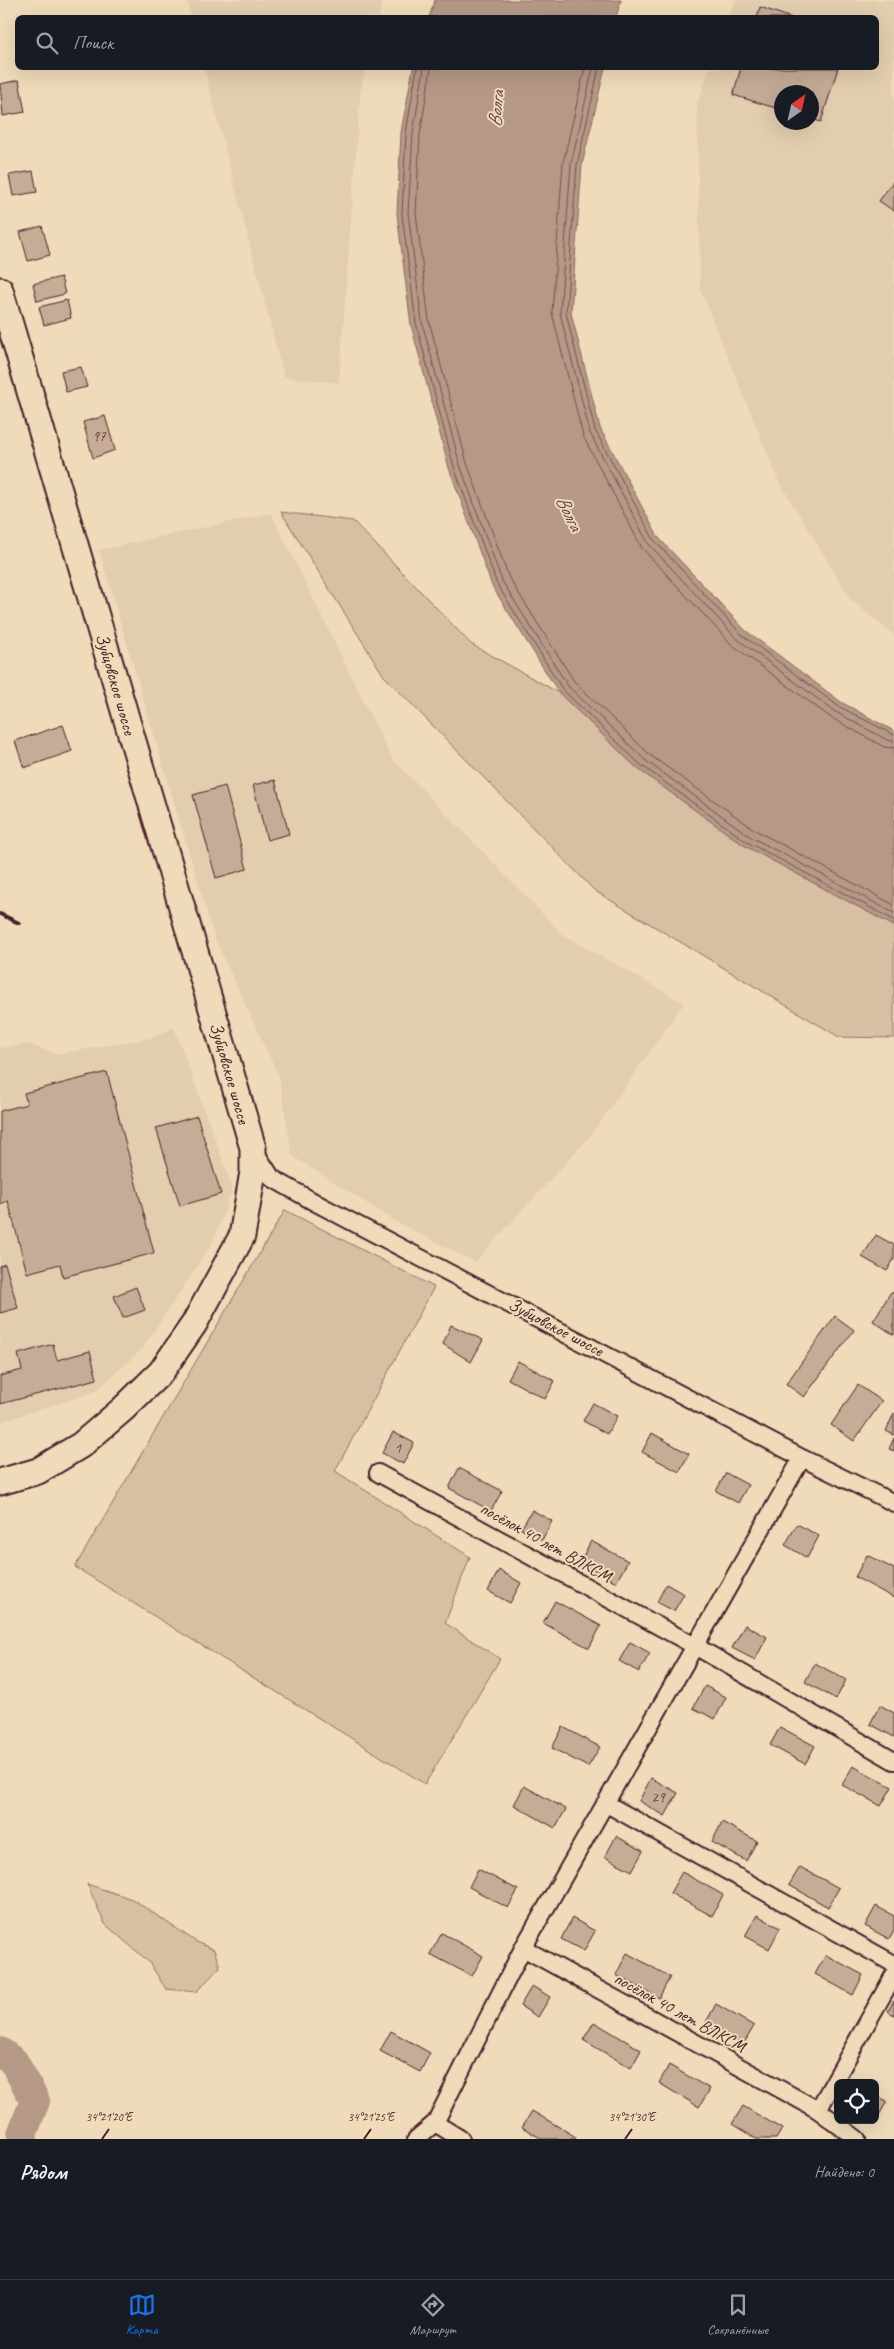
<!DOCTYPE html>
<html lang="ru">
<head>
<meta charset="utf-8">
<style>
  body { margin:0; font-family:Caveat,sans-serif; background:#242831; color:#f1f3f6 }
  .controls { position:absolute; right:15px; bottom:15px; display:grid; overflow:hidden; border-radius:8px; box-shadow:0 5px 20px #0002 }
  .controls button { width:45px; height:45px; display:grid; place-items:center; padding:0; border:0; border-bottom:1px solid #363941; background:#171b24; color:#f1f3f6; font:25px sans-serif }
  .compass { position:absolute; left:774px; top:85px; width:45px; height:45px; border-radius:50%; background:#171b24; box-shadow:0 5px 20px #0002; rotate:34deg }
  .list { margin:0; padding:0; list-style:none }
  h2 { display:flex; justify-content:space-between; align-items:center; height:65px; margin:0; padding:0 20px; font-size:21px }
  h2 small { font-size:16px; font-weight:400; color:#9ea1a6 }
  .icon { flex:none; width:28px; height:28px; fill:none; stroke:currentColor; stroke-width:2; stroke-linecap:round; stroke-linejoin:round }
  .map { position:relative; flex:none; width:894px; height:2139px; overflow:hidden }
  .search { position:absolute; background:#171b24; box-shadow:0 5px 20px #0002; left:15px; right:15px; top:15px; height:55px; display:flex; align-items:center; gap:12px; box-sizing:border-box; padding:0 18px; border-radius:8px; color:#9ea1a6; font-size:19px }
  .sheet { height:140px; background:#171b24 }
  nav { display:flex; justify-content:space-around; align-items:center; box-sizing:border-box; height:70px; border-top:1px solid #363941; background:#171b24; font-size:14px; color:#9ea1a6 }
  nav a { display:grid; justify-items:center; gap:2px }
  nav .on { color:#1a73e8 }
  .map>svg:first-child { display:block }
</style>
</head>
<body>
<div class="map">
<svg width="894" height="2139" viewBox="0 0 894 2139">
  <rect width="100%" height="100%" fill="#efdbb9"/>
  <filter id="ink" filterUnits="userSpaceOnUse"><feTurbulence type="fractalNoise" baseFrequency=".02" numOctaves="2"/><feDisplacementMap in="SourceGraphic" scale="10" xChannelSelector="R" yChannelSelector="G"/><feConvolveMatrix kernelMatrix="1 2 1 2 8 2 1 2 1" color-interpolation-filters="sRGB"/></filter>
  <g filter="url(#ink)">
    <!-- built -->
    <path fill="#e3cdaf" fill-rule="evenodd" d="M187 0H383L379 17 191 18Z
      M735 0H894V635L851 600 778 480 700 289 697 103 710 68H876V18L729 17ZM782 92H812V122H782Z
      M204 68H366L361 87 339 383 284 377Z
      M271 513 391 757 563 935 684 1003 592 1134 475 1262 400 1224 292 1156 279 1077 214 937 99 550Z
      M174 1027 233 1188 212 1244 142 1349 95 1392 0 1422V1048L28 1044 56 1054 151 1038Z"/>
    <!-- green -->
    <path fill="#d7bfa4" stroke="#906f68" d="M281 512 353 521 471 644 559 693 638 769 745 846 894 926V1038L839 1037 595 891 384 676Z
      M285 1210 434 1287 335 1471 470 1557 445 1623 500 1659 425 1784 75 1567Z
      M87 1884 132 1899 195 1941 214 1950 220 1967 196 1992 166 1989 149 1962 105 1924Z"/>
    <!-- water -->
    <path fill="#b59886" stroke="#8a6862" d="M435 0H621L616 17H429Z
      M413 68H605L582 165 571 313 600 428 658 537 745 630 841 702 894 731V926L745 846 638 769 559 693 492 586 449 468 411 325 397 214 401 132Z"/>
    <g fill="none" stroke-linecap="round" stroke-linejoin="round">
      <!-- shore -->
      <path stroke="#754f4f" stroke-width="1" d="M417 68 406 133 402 214 416 323 454 467 497 584 563 690 641 765 747 842 894 920
        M424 68 413 133 408 213 422 322 460 465 502 581 568 686 645 760 751 837 894 913
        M431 68 420 134 416 213 429 321 467 463 509 578 574 681 650 755 755 830 894 905
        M585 68 563 163 552 313 583 436 642 548 731 644 830 717 884 747 894 748
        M593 68 571 164 560 313 590 433 648 543 736 638 834 711 887 740 894 741
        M599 68 577 165 566 313 595 430 654 540 741 634 838 706 894 735"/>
      <!-- river -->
      <path stroke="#b59886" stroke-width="30" d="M0 2052 14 2062 35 2101 22 2134 23 2139"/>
    </g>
    <!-- building -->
    <path fill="#c6ac97" stroke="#4a1f2b" d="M760 7 792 18H757Z
      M741 68H838L821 122 812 119V92H782V110L733 95Z
      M19 80 25 112 3 116 0 84Z
      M33 171 37 192 13 196 9 175Z
      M894 180V211L879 201Z
      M42 226 50 255 28 261 20 232Z
      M61 277 65 294 37 301 33 284Z
      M67 300 71 318 44 325 39 307Z
      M81 367 87 387 66 392 61 371Z
      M105 416 115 450 93 458 83 422Z
      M63 725 72 751 24 768 15 741Z
      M275 780 289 834 267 840 253 785Z
      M225 786 247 869 216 878 193 795Z
      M107 1072 154 1253 63 1277 60 1264 27 1273 8 1201 0 1204V1111L27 1104 24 1093Z
      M197 1116 221 1194 180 1206 156 1128Z
      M876 1235 894 1245V1259L887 1271 862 1257Z
      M5 1264 18 1308 0 1313V1266Z
      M136 1287 145 1310 123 1318 114 1296Z
      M891 1292 894 1293V1335L873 1321Z
      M835 1316 854 1330 804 1397 786 1384Z
      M451 1325 483 1340 471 1362 443 1344Z
      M53 1344 57 1360 90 1351 97 1379 0 1404V1376L22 1370 18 1354Z
      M518 1361 555 1381 545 1399 508 1379Z
      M858 1385 882 1401 854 1441 831 1425Z
      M593 1403 617 1416 607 1434 583 1421Z
      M894 1413V1435L886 1431Z
      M393 1432 414 1443 403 1464 382 1453Z
      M652 1433 689 1454 679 1472 642 1452Z
      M894 1438V1451L889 1449Z
      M459 1468 502 1491 491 1511 449 1488Z
      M726 1473 748 1485 738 1503 716 1491Z
      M532 1510 552 1521 542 1540 521 1529Z
      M797 1524 819 1536 807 1558 785 1545Z
      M591 1541 628 1561 616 1582 580 1562Z
      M867 1555 894 1569V1598L855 1577Z
      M499 1570 521 1583 510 1603 488 1591Z
      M666 1584 684 1594 674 1611 657 1602Z
      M555 1601 601 1626 589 1648 543 1623Z
      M745 1625 767 1637 755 1660 732 1648Z
      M630 1642 650 1653 639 1672 619 1661Z
      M815 1663 846 1680 836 1699 805 1682Z
      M705 1686 726 1697 715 1719 693 1708Z
      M880 1705 894 1713V1737L870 1724Z
      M563 1727 600 1747 588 1767 552 1748Z
      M780 1727 815 1746 805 1764 770 1745Z
      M853 1766 892 1787 881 1806 842 1785Z
      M651 1778 678 1793 665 1816 639 1801Z
      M524 1786 566 1809 555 1828 514 1805Z
      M722 1822 757 1841 746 1861 712 1842Z
      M616 1836 643 1851 632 1871 605 1857Z
      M800 1867 839 1888 828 1907 789 1885Z
      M478 1869 518 1890 508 1908 469 1887Z
      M682 1872 723 1895 712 1916 670 1893Z
      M876 1906 894 1916V1930L889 1939 865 1926Z
      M757 1915 780 1928 769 1949 745 1936Z
      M572 1918 595 1931 584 1951 561 1939Z
      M442 1933 483 1956 472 1976 430 1954Z
      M627 1953 670 1977 659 1998 616 1975Z
      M826 1955 863 1975 853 1995 815 1974Z
      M532 1986 550 1997 538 2017 520 2006Z
      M894 2000V2015L888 2011Z
      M716 2004 754 2026 743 2045 705 2024Z
      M594 2022 641 2050 631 2068 583 2040Z
      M391 2031 430 2053 420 2072 380 2051Z
      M669 2065 710 2089 699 2107 659 2083Z
      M875 2095 887 2101 877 2119 875 2118Z
      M743 2106 782 2129 776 2139H756L732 2124Z
      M532 2111 576 2137 575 2139H542L522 2127Z"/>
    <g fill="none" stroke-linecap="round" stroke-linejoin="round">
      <defs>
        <path id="street" d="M254 1150 272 1178 316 1203 802 1458 894 1503
          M378 1473 695 1646 894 1761
          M605 1803 894 1964
          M523 1948 818 2110 857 2139
          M818 2110 894 1975
          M435 2123 461 2139
          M416 2139 435 2123 523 1948 802 1458"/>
        <path id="primary" d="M0 290 253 1148V1172L242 1236 194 1324 161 1372 123 1409 81 1445 38 1471 0 1482"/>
      </defs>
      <!-- street casing -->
      <use href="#street" stroke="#4a1f2b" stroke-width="20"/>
      <!-- primary casing -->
      <use href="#primary" stroke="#4a1f2b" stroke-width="29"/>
      <!-- street -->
      <use href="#street" stroke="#efdbb9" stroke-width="16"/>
      <!-- primary -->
      <use href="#primary" stroke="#efdbb9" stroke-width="25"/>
      <!-- rail -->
      <path stroke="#4a1f2b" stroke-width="4" d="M0 914 19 923"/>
    </g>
  </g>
  <!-- ticks -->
  <path fill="none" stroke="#4a1f2b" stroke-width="2" d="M102 2139 109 2129M364 2139 371 2129M625 2139 632 2129"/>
  <g text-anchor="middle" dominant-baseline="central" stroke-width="4" stroke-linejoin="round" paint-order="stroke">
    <!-- number labels -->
    <g font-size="15" fill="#694246">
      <text x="99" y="436">97</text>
      <text x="398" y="1448">1</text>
      <text x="658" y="1797">29</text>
    </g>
    <!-- street labels -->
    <g font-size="18" fill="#4a1f2b" stroke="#efdbb9">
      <text transform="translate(116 684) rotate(74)">Зубцовское шоссе</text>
      <text transform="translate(230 1073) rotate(74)">Зубцовское шоссе</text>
      <text transform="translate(556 1327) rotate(28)">Зубцовское шоссе</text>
      <text transform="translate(546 1542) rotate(29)">посёлок 40 лет ВЛКСМ</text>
      <text transform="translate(680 2012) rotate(29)">посёлок 40 лет ВЛКСМ</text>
    </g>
    <!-- water labels -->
    <g font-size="19" font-style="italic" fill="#653d42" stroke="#efdbb9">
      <text transform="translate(496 109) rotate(-85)">Волга</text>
      <text transform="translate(569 513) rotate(64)">Волга</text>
    </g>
  </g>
  <g font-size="12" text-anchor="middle" fill="#4a1f2b" stroke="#efdbb9" stroke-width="4" stroke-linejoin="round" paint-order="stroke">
    <text x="109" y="2121">34°21'20"E</text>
    <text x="371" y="2121">34°21'25"E</text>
    <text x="632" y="2121">34°21'30"E</text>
  </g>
</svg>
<div class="controls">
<button><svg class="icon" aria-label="locate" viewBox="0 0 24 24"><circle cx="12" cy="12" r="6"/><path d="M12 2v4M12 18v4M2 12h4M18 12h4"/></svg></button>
</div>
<svg class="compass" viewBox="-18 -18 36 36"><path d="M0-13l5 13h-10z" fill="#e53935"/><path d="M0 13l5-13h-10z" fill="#9ea1a6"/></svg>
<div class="search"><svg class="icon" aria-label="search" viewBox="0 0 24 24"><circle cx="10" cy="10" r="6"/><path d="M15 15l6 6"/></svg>Поиск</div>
</div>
<section class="sheet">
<h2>Рядом<small>Найдено: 0</small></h2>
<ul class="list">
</ul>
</section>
<nav>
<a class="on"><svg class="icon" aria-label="map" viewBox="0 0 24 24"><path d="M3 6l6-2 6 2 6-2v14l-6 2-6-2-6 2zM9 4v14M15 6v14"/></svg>Карта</a>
<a><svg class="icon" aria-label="directions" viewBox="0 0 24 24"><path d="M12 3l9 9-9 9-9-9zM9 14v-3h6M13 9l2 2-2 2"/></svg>Маршрут</a>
<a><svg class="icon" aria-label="saved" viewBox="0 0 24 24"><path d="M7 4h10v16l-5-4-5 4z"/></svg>Сохранённые</a>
</nav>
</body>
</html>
